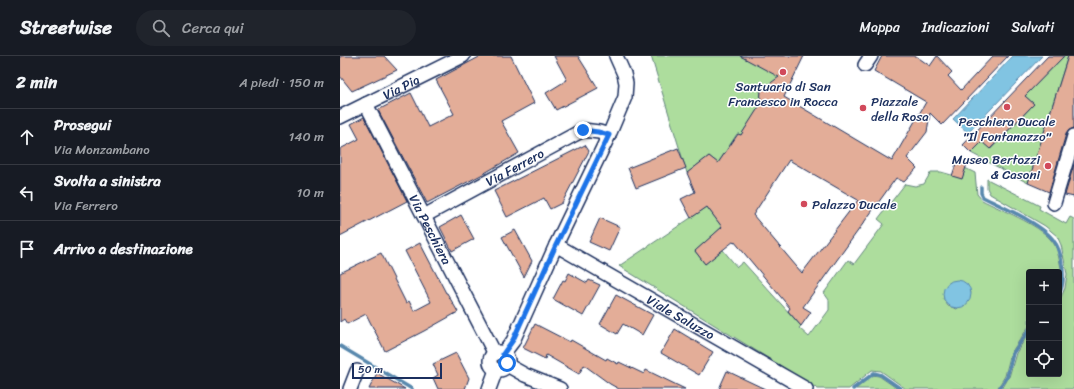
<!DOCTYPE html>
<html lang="it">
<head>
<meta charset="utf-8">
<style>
  body { margin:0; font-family:Sriracha,sans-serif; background:#20242c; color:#f1f3f6 }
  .controls { position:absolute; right:12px; bottom:12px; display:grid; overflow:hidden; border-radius:4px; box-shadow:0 4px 16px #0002 }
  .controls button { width:36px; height:36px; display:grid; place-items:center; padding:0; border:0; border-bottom:1px solid #363941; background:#171b24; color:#f1f3f6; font:20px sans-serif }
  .scale { position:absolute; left:12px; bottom:10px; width:90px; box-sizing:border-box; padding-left:4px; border:2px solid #1b2f5e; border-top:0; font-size:11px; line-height:14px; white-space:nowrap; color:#1b2f5e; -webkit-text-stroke:3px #fff; paint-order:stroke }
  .stop { position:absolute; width:12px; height:12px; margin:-9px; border:3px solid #1a73e8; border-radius:50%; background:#fff }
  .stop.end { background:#1a73e8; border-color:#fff; box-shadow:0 1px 4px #0008 }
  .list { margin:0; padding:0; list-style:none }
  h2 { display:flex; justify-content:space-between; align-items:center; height:52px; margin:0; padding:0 16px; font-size:17px }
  h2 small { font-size:13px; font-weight:400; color:#9ea1a6 }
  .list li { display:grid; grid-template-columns:26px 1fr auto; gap:12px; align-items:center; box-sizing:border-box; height:56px; padding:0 16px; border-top:1px solid #363941 }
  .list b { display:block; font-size:15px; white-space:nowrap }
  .list p { margin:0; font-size:13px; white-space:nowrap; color:#9ea1a6 }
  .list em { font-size:13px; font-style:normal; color:#9ea1a6 }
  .icon { flex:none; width:22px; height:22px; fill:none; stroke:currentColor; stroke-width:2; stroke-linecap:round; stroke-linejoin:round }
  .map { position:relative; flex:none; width:734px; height:333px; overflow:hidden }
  header { display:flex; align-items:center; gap:24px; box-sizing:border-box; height:56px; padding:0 20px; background:#171b24; border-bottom:1px solid #363941 }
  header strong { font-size:19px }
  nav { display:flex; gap:22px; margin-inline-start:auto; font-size:14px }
  .search { width:280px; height:36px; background:#20242c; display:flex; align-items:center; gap:10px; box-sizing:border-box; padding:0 14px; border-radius:22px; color:#9ea1a6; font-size:15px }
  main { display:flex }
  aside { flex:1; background:#171b24 }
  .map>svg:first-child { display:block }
</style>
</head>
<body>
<header>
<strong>Streetwise</strong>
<div class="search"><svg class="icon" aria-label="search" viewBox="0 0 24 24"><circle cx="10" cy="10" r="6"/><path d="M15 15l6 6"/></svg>Cerca qui</div>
<nav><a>Mappa</a><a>Indicazioni</a><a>Salvati</a></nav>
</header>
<main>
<aside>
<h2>2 min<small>A piedi · 150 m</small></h2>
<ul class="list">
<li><svg class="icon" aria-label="ahead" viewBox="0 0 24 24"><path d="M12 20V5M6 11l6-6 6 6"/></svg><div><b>Prosegui</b><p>Via Monzambano</p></div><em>140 m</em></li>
<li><svg class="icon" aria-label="left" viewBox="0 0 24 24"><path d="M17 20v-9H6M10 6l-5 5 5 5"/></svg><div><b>Svolta a sinistra</b><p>Via Ferrero</p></div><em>10 m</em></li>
<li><svg class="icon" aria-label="arrive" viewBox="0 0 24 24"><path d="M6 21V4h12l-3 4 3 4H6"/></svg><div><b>Arrivo a destinazione</b></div></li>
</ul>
</aside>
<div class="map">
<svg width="734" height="333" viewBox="0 0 734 333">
  <rect width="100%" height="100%" fill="#fff"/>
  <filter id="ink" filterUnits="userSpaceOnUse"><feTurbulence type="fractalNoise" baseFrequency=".025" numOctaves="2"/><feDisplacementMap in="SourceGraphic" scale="8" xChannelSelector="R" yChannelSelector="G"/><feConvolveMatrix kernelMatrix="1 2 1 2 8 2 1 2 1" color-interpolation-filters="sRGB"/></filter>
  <g filter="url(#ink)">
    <!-- green -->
    <path fill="#addd9d" stroke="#64867e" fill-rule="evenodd" d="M311 0H406L446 24 439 31 429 28 421 34 420 44 423 46 401 79 397 78 378 107 369 100 347 117Z
      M724 0H728L688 127 631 97 642 86 651 93 694 48 685 40Z
      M625 112 635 117 637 138 642 144C661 154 698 168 711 184 717 190 718 199 720 207 722 217 723 225 719 235V216H689V270L671 297 665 320 657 333H566L541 315 532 314 509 333H478L279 210 367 151 382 171 355 195 365 208 383 194 397 211 403 206 461 270 459 272 469 281 489 254V244L484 237 508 204 514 208 544 168 538 163 565 128 575 130 584 128 591 116H601L622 122ZM627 228 631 237 617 253 608 250 603 242Z
      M647 123 700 150 699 153 726 168 730 161 734 163V333H662L669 321 676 297 689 277V318H719V246L725 232 727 218 721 189 717 180 705 170 650 138 647 132Z
      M532 319 539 320 558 333H516Z"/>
    <!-- water -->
    <path fill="#81c4e2" stroke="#5888ad" d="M673 0H702L628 77 613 63Z
      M603 238a14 14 0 1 1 28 0a14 14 0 1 1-28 0Z"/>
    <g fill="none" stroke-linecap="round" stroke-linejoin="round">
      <!-- stream -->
      <path stroke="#5888ad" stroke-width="3.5" d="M641 131V137L643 141C661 150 704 169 714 185 719 191 721 200 722 208 724 219 724 228 719 238
        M0 290 72 333
        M513 333 534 317 541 319 561 333
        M659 333 667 321 673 297 689 274"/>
    </g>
    <!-- building -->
    <path fill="#e3ad98" stroke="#1b2f5e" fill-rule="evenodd" d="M0 0H44L57 14 12 35 0 20Z
      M141 0H171L194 47 161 65 179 97 143 118 87 147 38 54 71 37 88 71 114 58 96 24Z
      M214 0H238L258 32 216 54 206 37 227 24Z
      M400 0H464L444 41 552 105 586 46 534 15 542 0H576L590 10 597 0 612 16 608 20 621 34 653 0H668L602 69 590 57 587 76 567 102 577 112 564 126 556 122 463 251 471 256 461 270 448 255 450 252 394 185 365 208 355 195 382 171 367 151 351 162 341 143 355 136 347 117 369 100 378 107 398 78 401 79 420 49 421 34 439 21ZM449 104 518 144 462 217 413 159Z
      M708 0H724L685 40 694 48 650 93 642 86 631 97 623 89Z
      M728 0H734V72L729 74 726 78 709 136 688 127Z
      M24 61 67 145 0 180V93L19 83 11 68Z
      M245 89 249 95 222 147 210 153 204 142 167 161 154 135Z
      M338 92 346 112 296 132 288 112Z
      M617 105 627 108 622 123 612 120Z
      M734 108V141L725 139Z
      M121 159 134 183 112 195 100 171Z
      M260 162 280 171 269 195 249 186Z
      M175 174 192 205 184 221 162 181Z
      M80 187 106 237H107L118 256 84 275 45 295 26 258 7 268 4 263 0 266V217L41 197 66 247 69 245 74 255 91 246 65 195Z
      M229 217 247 227 249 224 260 229 243 260 213 243 223 224 225 225Z
      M276 239 313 259 302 279 283 268 277 278 260 268Z
      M195 268 230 286 231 284 266 304 267 302 278 308 279 306 304 318 306 314 345 333H279L270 328 244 309 239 318 206 299 205 303 183 292Z
      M335 273 373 296 359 319 321 297Z
      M116 297 129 322 125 333H98L93 322 98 319 93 308Z
      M387 315 425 333H379Z
      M37 317 65 333H29Z"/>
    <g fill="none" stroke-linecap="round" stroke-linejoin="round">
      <defs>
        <g id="minor">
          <path d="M525 9 531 0"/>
          <path id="s1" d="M26 48 155 298"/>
          <path id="s2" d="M0 61 123 0"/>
          <path d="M714 147 734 80"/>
          <path id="s3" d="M84 160 243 74 259 76 269 79"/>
          <path id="s4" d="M216 189 466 333"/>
          <circle cx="159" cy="305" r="9"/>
          <path d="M163 298 173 285 216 189 269 79 285 41 286 27 284 18 276 0"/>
          <path d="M167 309 185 319 220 333"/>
          <path d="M10 333 17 315"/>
          <path d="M149 333 156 314"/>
        </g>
      </defs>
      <!-- minor casing -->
      <use href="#minor" stroke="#1b2f5e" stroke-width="16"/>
      <!-- minor -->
      <use href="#minor" stroke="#fff" stroke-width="13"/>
    </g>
  </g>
  <g fill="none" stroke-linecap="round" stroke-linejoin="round" filter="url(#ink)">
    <!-- route -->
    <path stroke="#1a73e8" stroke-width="5" d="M167 307V303L163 298 173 284 216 189 269 79 258 76 243 74"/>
  </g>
  <!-- markers -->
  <g fill="#d1495b" stroke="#fff" stroke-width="1.5">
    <circle cx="443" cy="16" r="4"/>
    <circle cx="667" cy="51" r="4"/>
    <circle cx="523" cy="52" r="4"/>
    <circle cx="708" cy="110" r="4"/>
    <circle cx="464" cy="148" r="4"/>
  </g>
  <g text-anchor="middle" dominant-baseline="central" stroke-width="3" stroke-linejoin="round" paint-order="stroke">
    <!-- poi labels -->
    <g font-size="13" fill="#1b2f5e" stroke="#fff">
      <text x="443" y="30">Santuario di San<tspan x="443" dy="15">Francesco in Rocca</tspan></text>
      <text x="531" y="45" text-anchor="start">Piazzale<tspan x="531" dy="15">della Rosa</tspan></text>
      <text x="667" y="65">Peschiera Ducale<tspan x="667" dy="15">"Il Fontanazzo"</tspan></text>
      <text x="700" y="103" text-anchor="end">Museo Bertozzi<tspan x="700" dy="15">&amp; Casoni</tspan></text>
      <text x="472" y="148" text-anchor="start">Palazzo Ducale</text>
    </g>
    <!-- street labels -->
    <g font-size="13" fill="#1b2f5e" stroke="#fff">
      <text stroke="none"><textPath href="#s2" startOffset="68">Via Pia</textPath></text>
      <text stroke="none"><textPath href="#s3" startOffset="103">Via Ferrero</textPath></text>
      <text stroke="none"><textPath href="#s1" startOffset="141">Via Peschiera</textPath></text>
      <text stroke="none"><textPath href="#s4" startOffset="144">Viale Saluzzo</textPath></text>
    </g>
  </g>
</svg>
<div class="controls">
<button>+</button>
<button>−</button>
<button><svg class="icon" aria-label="locate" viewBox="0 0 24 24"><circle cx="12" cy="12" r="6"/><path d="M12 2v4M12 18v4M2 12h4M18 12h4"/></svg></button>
</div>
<div class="scale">50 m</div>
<div class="stop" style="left:167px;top:307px"></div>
<div class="stop end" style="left:243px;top:74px"></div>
</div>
</main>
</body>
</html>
